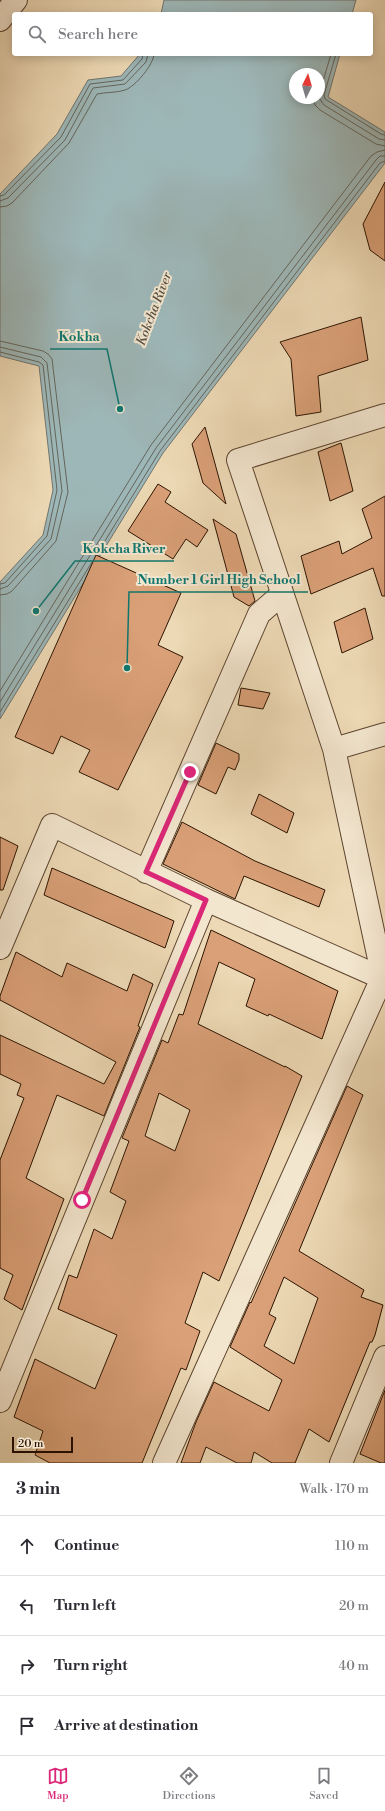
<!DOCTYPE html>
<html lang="en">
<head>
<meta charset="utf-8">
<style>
  body { margin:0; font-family:"Libre Bodoni",serif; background:#f7f7f7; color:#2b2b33 }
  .compass { position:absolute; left:289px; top:68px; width:36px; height:36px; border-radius:50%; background:#fff; box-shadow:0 2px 10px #0003; rotate:5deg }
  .scale { position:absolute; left:12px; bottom:10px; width:61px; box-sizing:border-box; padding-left:4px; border:2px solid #2c1301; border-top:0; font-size:11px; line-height:14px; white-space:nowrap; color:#2c1301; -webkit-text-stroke:3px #f3e6cf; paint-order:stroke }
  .stop { position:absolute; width:12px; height:12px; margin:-9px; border:3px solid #db2777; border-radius:50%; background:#fff }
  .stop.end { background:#db2777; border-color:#fff; box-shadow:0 1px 4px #0008 }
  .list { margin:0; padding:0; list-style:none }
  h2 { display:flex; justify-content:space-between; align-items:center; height:52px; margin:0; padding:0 16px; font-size:17px }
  h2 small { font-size:13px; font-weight:400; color:#7c7c81 }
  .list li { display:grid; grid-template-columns:26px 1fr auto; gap:12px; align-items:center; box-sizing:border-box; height:60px; padding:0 16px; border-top:1px solid #e1e1e2 }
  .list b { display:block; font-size:15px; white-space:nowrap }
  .list em { font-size:13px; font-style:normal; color:#7c7c81 }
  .icon { flex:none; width:22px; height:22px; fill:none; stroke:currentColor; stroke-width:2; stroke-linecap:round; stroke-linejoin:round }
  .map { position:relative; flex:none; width:385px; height:1463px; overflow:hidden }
  .search { position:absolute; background:#fff; box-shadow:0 2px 10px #0003; left:12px; right:12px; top:12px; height:44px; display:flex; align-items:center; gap:10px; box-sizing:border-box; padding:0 14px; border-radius:4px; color:#7c7c81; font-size:15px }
  .sheet { height:292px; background:#fff }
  nav { display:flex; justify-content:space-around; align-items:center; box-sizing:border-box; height:56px; border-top:1px solid #e1e1e2; background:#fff; font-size:11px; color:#7c7c81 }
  nav a { display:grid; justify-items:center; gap:2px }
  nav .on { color:#db2777 }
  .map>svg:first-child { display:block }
</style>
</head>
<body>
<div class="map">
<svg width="385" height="1463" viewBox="0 0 385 1463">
  <rect width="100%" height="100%" fill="#edd9b5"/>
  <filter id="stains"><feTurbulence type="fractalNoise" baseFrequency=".005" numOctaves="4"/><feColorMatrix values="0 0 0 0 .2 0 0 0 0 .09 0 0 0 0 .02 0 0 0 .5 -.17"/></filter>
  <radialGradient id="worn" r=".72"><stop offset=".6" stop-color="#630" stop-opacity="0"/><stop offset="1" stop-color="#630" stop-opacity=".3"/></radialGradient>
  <!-- water -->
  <path fill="#9db7b8" stroke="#70756f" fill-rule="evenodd" d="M164 0H356L352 14H161Z
    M140 54H340L328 97 385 132V163L163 453 0 719V582L43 535 53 490 39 366 0 356V194L57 134 88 80 121 76ZM295 74H319V98H295Z"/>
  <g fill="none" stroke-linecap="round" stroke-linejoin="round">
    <!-- shore -->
    <path stroke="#64655c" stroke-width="1" d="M336 54 324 95 325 99 381 134 385 135
      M319 95 331 54
      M313 98 315 105 320 110 376 144 385 146
      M319 98 324 105 379 139 385 140
      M0 196 4 195 61 137 90 84 123 80 142 59 143 54
      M0 201 8 198 65 140 93 88 125 84 146 62 148 54
      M0 207 7 206 12 203 69 143 97 94C106 92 116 93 125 90 135 87 154 64 154 54
      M0 341 43 351 48 354 52 359 68 492 56 541 12 591 7 594 0 595
      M0 347 41 357 47 363 62 491 51 539 8 586 0 589
      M0 352 39 362 43 365 57 490 47 536 5 583 0 584
      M97 554 160 451 380 163 385 161
      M0 691 151 445 371 156 377 152 385 150
      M0 702 156 448 376 160 380 156H385
      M0 712 92 562"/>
  </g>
  <!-- building -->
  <path fill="#daa078" stroke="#2c1301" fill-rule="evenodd" d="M385 182V261L370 250 363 224Z
    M361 317 368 360 318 376 321 412 296 416 291 359 280 342Z
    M205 427 226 504 203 483 192 444Z
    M341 443 353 491 330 501 318 452Z
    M158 484 171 492 165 502 208 530 197 547 186 539 173 559 128 531Z
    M385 496V596H382L373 568 311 594 301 556 339 541 342 554 372 538 362 509Z
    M213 519 236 534 255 601 249 606 234 597Z
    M96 555 181 593 158 645 183 657 118 790 79 772 90 750 61 736 53 754 15 737Z
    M365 608 373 639 342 653 334 622Z
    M241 688 270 693 263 709 238 705Z
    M216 743 239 754V760L235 770 228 767 216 794 198 785Z
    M259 794 294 813 287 833 251 814Z
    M182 822 255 861 325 890 319 907 244 876 235 899 163 864Z
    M0 837 18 846 3 890H0Z
    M52 868 174 921 165 948 44 895Z
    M211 930 338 991 322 1039 269 1014 268 1016 246 1006 255 979 219 962 198 1024 285 1067V1066L302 1076 219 1281 203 1272 185 1323 200 1331 186 1370 181 1368 142 1463H50L35 1455 43 1431 14 1417 35 1359 95 1389 117 1335 58 1309 69 1275 77 1278 94 1229 112 1239 126 1201 110 1192 129 1141 122 1138 162 1040 168 1043 179 1014 183 1015ZM159 1093 190 1110 175 1151 145 1136Z
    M16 952 62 977 67 963 127 991 133 974 153 984 138 1026 140 1027 104 1116 57 1095 26 1178 64 1199 22 1310 4 1299 13 1275 0 1268V1160L24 1098 17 1095 21 1084 0 1074V1035L104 1084 116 1062 0 1000V996Z
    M347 1086 363 1095 299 1251 364 1290 361 1297 383 1305 375 1335 372 1342H370L329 1442 309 1429 295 1463H272L254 1452 251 1463H237L206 1447 200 1463H181L196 1422 214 1382 269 1411 282 1380 230 1347 250 1302 251 1303ZM284 1277 318 1298 294 1364 264 1346 276 1318 269 1314Z
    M385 1390V1463H381L360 1454Z"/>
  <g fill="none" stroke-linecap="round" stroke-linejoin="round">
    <defs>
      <path id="minor" d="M0 20 16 0
        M334 749 385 734
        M146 872 259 614 282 594
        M0 948 52 825 206 900
        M385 987 334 749 238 460 385 415
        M0 1401 206 900 382 978 164 1463
        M341 1463 385 1357"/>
    </defs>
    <!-- minor casing -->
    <use href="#minor" stroke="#5c442e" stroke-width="24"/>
    <!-- minor -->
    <use href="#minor" stroke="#f3e6cf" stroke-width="22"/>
  </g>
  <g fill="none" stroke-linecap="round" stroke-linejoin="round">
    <!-- route -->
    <path stroke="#db2777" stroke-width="5" d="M82 1200 206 900 146 872 190 772"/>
  </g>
  <g text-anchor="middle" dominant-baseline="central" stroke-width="4" stroke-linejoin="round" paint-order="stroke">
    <!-- water labels -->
    <g font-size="13" font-style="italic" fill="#544c41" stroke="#f3e6cf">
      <text transform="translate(154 309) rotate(-69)">Kokcha River</text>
    </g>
  </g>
  <!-- callouts -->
  <path fill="none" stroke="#0f766e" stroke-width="1.5" d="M120 409L107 349H50M36 611L75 561H174M127 668L129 592H308"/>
  <g fill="#0f766e" stroke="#f3e6cf" stroke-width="1.5">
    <circle cx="120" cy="409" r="4"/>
    <circle cx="36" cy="611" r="4"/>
    <circle cx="127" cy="668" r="4"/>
  </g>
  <g font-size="13" text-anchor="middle" font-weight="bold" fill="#0f766e" stroke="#f3e6cf" stroke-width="4" stroke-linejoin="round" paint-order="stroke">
    <text x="79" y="341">Kokha</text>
    <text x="124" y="553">Kokcha River</text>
    <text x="219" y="584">Number 1 Girl High School</text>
  </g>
  <rect width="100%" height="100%" filter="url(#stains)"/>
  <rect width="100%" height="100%" fill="url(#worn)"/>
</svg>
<svg class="compass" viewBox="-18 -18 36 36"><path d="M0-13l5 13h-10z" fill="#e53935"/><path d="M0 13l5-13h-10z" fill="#7c7c81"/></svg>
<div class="scale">20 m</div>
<div class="stop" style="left:82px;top:1200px"></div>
<div class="stop end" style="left:190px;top:772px"></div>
<div class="search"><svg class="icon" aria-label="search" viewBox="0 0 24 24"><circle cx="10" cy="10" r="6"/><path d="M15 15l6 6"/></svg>Search here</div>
</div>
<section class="sheet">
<h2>3 min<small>Walk · 170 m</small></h2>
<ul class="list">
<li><svg class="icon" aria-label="ahead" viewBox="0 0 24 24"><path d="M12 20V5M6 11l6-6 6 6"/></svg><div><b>Continue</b></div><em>110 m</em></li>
<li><svg class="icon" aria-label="left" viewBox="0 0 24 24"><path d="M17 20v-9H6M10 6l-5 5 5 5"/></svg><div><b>Turn left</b></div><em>20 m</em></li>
<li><svg class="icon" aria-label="right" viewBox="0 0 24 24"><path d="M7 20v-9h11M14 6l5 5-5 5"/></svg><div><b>Turn right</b></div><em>40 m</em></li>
<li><svg class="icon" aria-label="arrive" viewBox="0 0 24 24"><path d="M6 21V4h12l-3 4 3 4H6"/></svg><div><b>Arrive at destination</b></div></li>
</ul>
</section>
<nav>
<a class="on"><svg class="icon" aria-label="map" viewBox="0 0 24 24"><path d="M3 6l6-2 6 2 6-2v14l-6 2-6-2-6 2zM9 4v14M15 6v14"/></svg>Map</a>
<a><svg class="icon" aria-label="directions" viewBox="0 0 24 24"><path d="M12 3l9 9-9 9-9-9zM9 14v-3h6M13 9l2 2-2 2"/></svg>Directions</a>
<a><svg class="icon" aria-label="saved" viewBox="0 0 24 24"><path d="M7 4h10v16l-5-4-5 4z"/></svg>Saved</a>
</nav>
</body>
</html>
